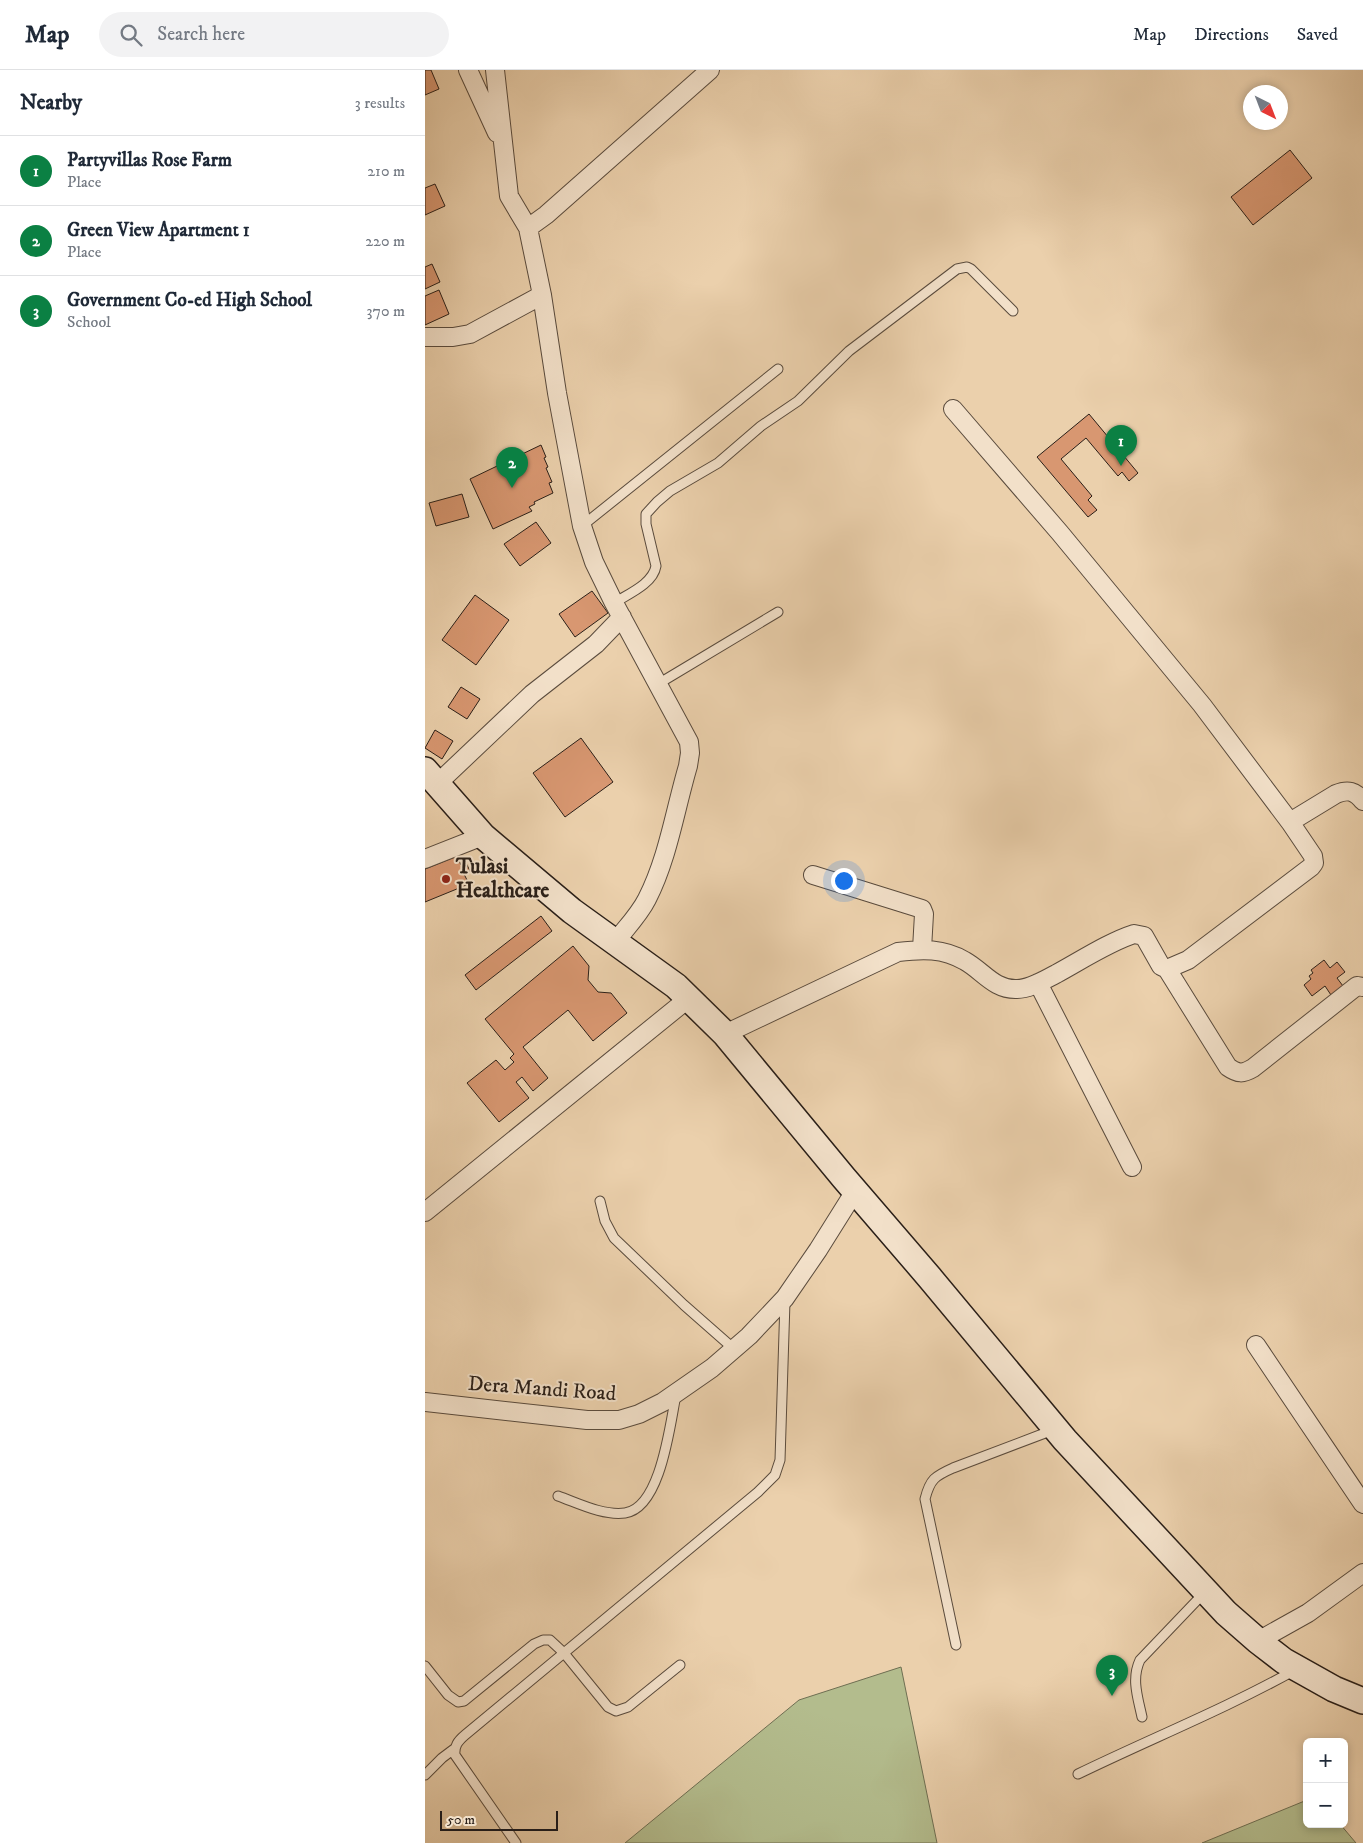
<!DOCTYPE html>
<html lang="en">
<head>
<meta charset="utf-8">
<style>
  body { margin:0; font-family:"IM FELL DW Pica",serif; background:#f2f2f3; color:#1f2937 }
  .controls { position:absolute; right:15px; bottom:15px; display:grid; overflow:hidden; border-radius:8px; box-shadow:0 2px 8px #0003 }
  .controls button { width:45px; height:45px; display:grid; place-items:center; padding:0; border:0; border-bottom:1px solid #e0e1e3; background:#fff; color:#1f2937; font:25px sans-serif }
  .compass { position:absolute; left:818px; top:15px; width:45px; height:45px; border-radius:50%; background:#fff; box-shadow:0 2px 8px #0003; rotate:138deg }
  .scale { position:absolute; left:15px; bottom:12px; width:118px; box-sizing:border-box; padding-left:5px; border:2px solid #2a1f18; border-top:0; font-size:14px; line-height:18px; white-space:nowrap; color:#2a1f18; -webkit-text-stroke:4px #f2e0c9; paint-order:stroke }
  .you { position:absolute; left:418px; top:810px; width:18px; height:18px; margin:-12px; border:4px solid #fff; border-radius:50%; background:#1a73e8; box-shadow:0 0 0 8px #1a73e833 }
  .badge { display:grid; place-items:center; width:32px; height:32px; border-radius:50%; background:#0b8043; color:#fff; font-size:16px; font-weight:700 }
  .pin { position:absolute; translate:-50% -41px; filter:drop-shadow(0 1px 2px #0008) }
  .pin::after { content:''; position:absolute; top:26px; width:18px; height:15px; background:inherit; clip-path:polygon(0 0,100% 0,50% 100%) }
  .list { margin:0; padding:0; list-style:none }
  h2 { display:flex; justify-content:space-between; align-items:center; height:65px; margin:0; padding:0 20px; font-size:21px }
  h2 small { font-size:16px; font-weight:400; color:#747a83 }
  .list li { display:grid; grid-template-columns:32px 1fr auto; gap:15px; align-items:center; box-sizing:border-box; height:70px; padding:0 20px; border-top:1px solid #e0e1e3 }
  .list b { display:block; font-size:19px; white-space:nowrap }
  .list p { margin:0; font-size:16px; white-space:nowrap; color:#747a83 }
  .list em { font-size:16px; font-style:normal; color:#747a83 }
  .icon { flex:none; width:28px; height:28px; fill:none; stroke:currentColor; stroke-width:2; stroke-linecap:round; stroke-linejoin:round }
  .map { position:relative; flex:none; width:938px; height:1773px; overflow:hidden }
  header { display:flex; align-items:center; gap:30px; box-sizing:border-box; height:70px; padding:0 25px; background:#fff; border-bottom:1px solid #e0e1e3 }
  header strong { font-size:24px }
  nav { display:flex; gap:28px; margin-inline-start:auto; font-size:18px }
  .search { width:350px; height:45px; background:#f2f2f3; display:flex; align-items:center; gap:12px; box-sizing:border-box; padding:0 18px; border-radius:28px; color:#747a83; font-size:19px }
  main { display:flex }
  aside { flex:1; background:#fff }
  .map>svg:first-child { display:block }
</style>
</head>
<body>
<header>
<strong>Map</strong>
<div class="search"><svg class="icon" aria-label="search" viewBox="0 0 24 24"><circle cx="10" cy="10" r="6"/><path d="M15 15l6 6"/></svg>Search here</div>
<nav><a>Map</a><a>Directions</a><a>Saved</a></nav>
</header>
<main>
<aside>
<h2>Nearby<small>3 results</small></h2>
<ul class="list">
<li><span class="badge">1</span><div><b>Partyvillas Rose Farm</b><p>Place</p></div><em>210 m</em></li>
<li><span class="badge">2</span><div><b>Green View Apartment 1</b><p>Place</p></div><em>220 m</em></li>
<li><span class="badge">3</span><div><b>Government Co-ed High School</b><p>School</p></div><em>370 m</em></li>
</ul>
</aside>
<div class="map">
<svg width="938" height="1773" viewBox="0 0 938 1773">
  <rect width="100%" height="100%" fill="#ebd0ac"/>
  <filter id="stains"><feTurbulence type="fractalNoise" baseFrequency=".004" numOctaves="4"/><feColorMatrix values="0 0 0 0 .2 0 0 0 0 .09 0 0 0 0 .02 0 0 0 .5 -.17"/></filter>
  <radialGradient id="worn" r=".72"><stop offset=".6" stop-color="#630" stop-opacity="0"/><stop offset="1" stop-color="#630" stop-opacity=".3"/></radialGradient>
  <!-- green -->
  <path fill="#b3bc8d" stroke="#6e6e52" d="M476 1597 512 1773H200L374 1630Z
    M882 1730V1754H915L931 1773H777Z"/>
  <!-- building -->
  <path fill="#d89771" stroke="#2a1f18" d="M0 0H6L14 19 0 25Z
    M865 80 887 108 828 155 806 127Z
    M10 114 20 136 0 145V118Z
    M7 194 15 212 0 219V197Z
    M14 220 24 244 0 255V226Z
    M664 344 713 403 704 411 697 402 693 406 661 368 636 389 667 426 663 430 672 440 663 447 612 387Z
    M116 375 121 387 119 388 123 397 121 398 127 412 124 413 128 423 109 432 110 434 104 437 107 441 68 459 45 409Z
    M37 424 44 447 11 456 4 433Z
    M111 452 126 473 95 496 79 474Z
    M167 521 183 543 150 567 134 544Z
    M50 525 84 550 51 595 17 570Z
    M36 617 55 629 42 649 23 637Z
    M10 660 28 671 17 689 0 678Z
    M156 668 188 712 140 747 108 703Z
    M32 786 36 795 41 793 45 801 39 804 44 814 0 832V799Z
    M116 846 127 861 51 920 40 905Z
    M148 876 164 896 163 910 173 922 186 923 202 943 168 971 143 940 98 977 123 1008 108 1021 97 1007 91 1012 104 1028 74 1052 42 1013 71 990 80 1000 89 992 85 988 89 984 60 949Z
    M899 890 905 898 912 892 920 902 912 908 918 916 906 925 900 916 887 926 879 915 886 909 884 906 888 903 886 900Z"/>
  <g fill="none" stroke-linecap="round" stroke-linejoin="round">
    <defs>
      <path id="lane" d="M157 456 353 299
        M189 533C203 524 228 514 231 496L221 454V444L232 432 245 421 293 393 336 356 373 331 424 281 532 199 542 197 546 199 588 241
        M233 614 353 542
        M175 1131 180 1151 189 1168 259 1235 309 1279
        M133 1426C153 1433 178 1446 200 1443 236 1438 245 1354 251 1325
        M531 1575 500 1429C505 1409 510 1406 528 1398L628 1360
        M0 1596 23 1625 33 1632 39 1631 109 1574 118 1570H125L139 1583 183 1637 191 1641 203 1637 255 1595
        M717 1647C713 1628 706 1609 715 1590L779 1523
        M653 1704C725 1669 800 1639 870 1600
        M0 1705 17 1688 29 1679
        M91 1773 30 1685C29 1676 33 1671 40 1665L333 1422 350 1405 355 1390 360 1231"/>
      <path id="street" d="M43 0 72 63
        M70 0 84 126 103 158 117 225 132 323 157 456 169 492 189 533 264 672 265 683 263 696C250 740 243 788 222 829 214 845 201 858 190 872
        M103 158 121 145 285 0
        M0 267H28L45 264 117 225
        M12 714 107 624 171 574 197 547
        M865 752 911 724C923 719 930 721 938 731
        M0 789 58 766
        M388 805 497 839 499 844 497 879
        M742 899 803 997C813 1004 818 1004 828 998L928 919 932 916 938 917
        M613 913 707 1097
        M300 964 473 882C497 879 518 878 540 891 558 901 569 920 592 919 605 919 619 910 631 904 655 891 684 872 709 864L719 866 736 896 742 899 763 890 886 797 889 793 888 786 865 752 777 635 635 463 528 339
        M0 1142 264 928
        M831 1275 938 1434
        M0 1332 162 1350H194L214 1344 238 1332 287 1298 324 1266 360 1228 393 1180 430 1121
        M833 1571 883 1543 938 1503"/>
      <path id="secondary" d="M0 700 58 766 147 841 251 916 300 964 419 1108 505 1208 640 1370 801 1543 833 1571 859 1591 909 1619 938 1631"/>
    </defs>
    <!-- lane casing -->
    <use href="#lane" stroke="#5a4b3d" stroke-width="11"/>
    <!-- street casing -->
    <use href="#street" stroke="#5a4b3d" stroke-width="20"/>
    <!-- secondary casing -->
    <use href="#secondary" stroke="#2a1f18" stroke-width="28"/>
    <!-- lane -->
    <use href="#lane" stroke="#f2e0c9" stroke-width="9"/>
    <!-- street -->
    <use href="#street" stroke="#f2e0c9" stroke-width="18"/>
    <!-- secondary -->
    <use href="#secondary" stroke="#f2e0c9" stroke-width="25"/>
  </g>
  <!-- markers -->
  <circle fill="#8f2418" stroke="#f2e0c9" stroke-width="2" cx="21" cy="809" r="5"/>
  <g text-anchor="middle" dominant-baseline="central" stroke-width="4" stroke-linejoin="round" paint-order="stroke">
    <!-- poi labels -->
    <g font-size="21" font-weight="bold" fill="#2a1f18" stroke="#f2e0c9" text-anchor="start">
      <text x="31" y="797">Tulasi<tspan x="31" dy="24">Healthcare</tspan></text>
    </g>
    <!-- street labels -->
    <g font-size="21" fill="#2a1f18" stroke="#f2e0c9">
      <text transform="translate(117 1319) rotate(4)">Dera Mandi Road</text>
    </g>
  </g>
  <rect width="100%" height="100%" filter="url(#stains)"/>
  <rect width="100%" height="100%" fill="url(#worn)"/>
</svg>
<div class="controls">
<button>+</button>
<button>−</button>
</div>
<svg class="compass" viewBox="-18 -18 36 36"><path d="M0-13l5 13h-10z" fill="#e53935"/><path d="M0 13l5-13h-10z" fill="#747a83"/></svg>
<div class="scale">50 m</div>
<div class="you"></div>
<div class="pin badge" style="left:696px;top:396px">1</div>
<div class="pin badge" style="left:87px;top:418px">2</div>
<div class="pin badge" style="left:687px;top:1626px">3</div>
</div>
</main>
</body>
</html>
